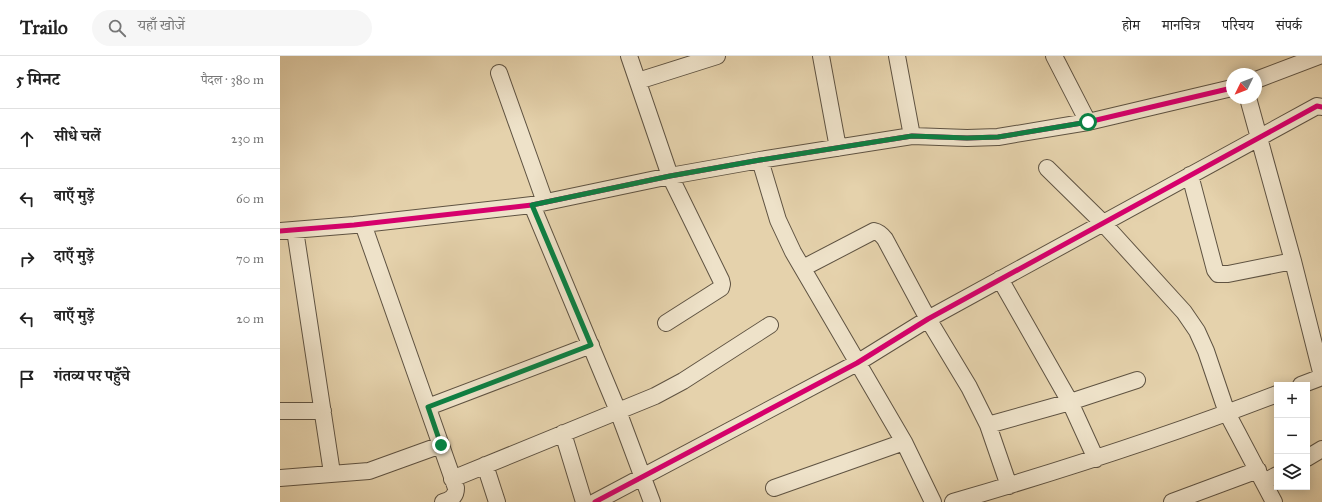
<!DOCTYPE html>
<html lang="hi">
<head>
<meta charset="utf-8">
<style>
  body { margin:0; font-family:"IM FELL Great Primer","Noto Serif Devanagari",serif; background:#f6f6f6; color:#222 }
  .controls { position:absolute; right:12px; bottom:12px; display:grid; overflow:hidden; border-radius:0px; box-shadow:0 2px 10px #0003 }
  .controls button { width:36px; height:36px; display:grid; place-items:center; padding:0; border:0; border-bottom:1px solid #e0e0e0; background:#fff; color:#222; font:20px sans-serif }
  .compass { position:absolute; left:946px; top:12px; width:36px; height:36px; border-radius:50%; background:#fff; box-shadow:0 2px 10px #0003; rotate:227deg }
  .stop { position:absolute; width:12px; height:12px; margin:-9px; border:3px solid #0b8043; border-radius:50%; background:#fff }
  .stop.end { background:#0b8043; border-color:#fff; box-shadow:0 1px 4px #0008 }
  .list { margin:0; padding:0; list-style:none }
  h2 { display:flex; justify-content:space-between; align-items:center; height:52px; margin:0; padding:0 16px; font-size:17px }
  h2 small { font-size:13px; font-weight:400; color:#767676 }
  .list li { display:grid; grid-template-columns:26px 1fr auto; gap:12px; align-items:center; box-sizing:border-box; height:60px; padding:0 16px; border-top:1px solid #e0e0e0 }
  .list b { display:block; font-size:15px; white-space:nowrap }
  .list em { font-size:13px; font-style:normal; color:#767676 }
  .icon { flex:none; width:22px; height:22px; fill:none; stroke:currentColor; stroke-width:2; stroke-linecap:round; stroke-linejoin:round }
  .map { position:relative; flex:none; width:1042px; height:446px; overflow:hidden }
  header { display:flex; align-items:center; gap:24px; box-sizing:border-box; height:56px; padding:0 20px; background:#fff; border-bottom:1px solid #e0e0e0 }
  header strong { font-size:19px }
  nav { display:flex; gap:22px; margin-inline-start:auto; font-size:14px }
  .search { width:280px; height:36px; background:#f6f6f6; display:flex; align-items:center; gap:10px; box-sizing:border-box; padding:0 14px; border-radius:22px; color:#767676; font-size:15px }
  main { display:flex }
  aside { flex:1; background:#fff }
  .map>svg:first-child { display:block }
</style>
</head>
<body>
<header>
<strong>Trailo</strong>
<div class="search"><svg class="icon" aria-label="search" viewBox="0 0 24 24"><circle cx="10" cy="10" r="6"/><path d="M15 15l6 6"/></svg>यहाँ खोजें</div>
<nav><a>होम</a><a>मानचित्र</a><a>परिचय</a><a>संपर्क</a></nav>
</header>
<main>
<aside>
<h2>5 मिनट<small>पैदल · 380 m</small></h2>
<ul class="list">
<li><svg class="icon" aria-label="ahead" viewBox="0 0 24 24"><path d="M12 20V5M6 11l6-6 6 6"/></svg><div><b>सीधे चलें</b></div><em>230 m</em></li>
<li><svg class="icon" aria-label="left" viewBox="0 0 24 24"><path d="M17 20v-9H6M10 6l-5 5 5 5"/></svg><div><b>बाएँ मुड़ें</b></div><em>60 m</em></li>
<li><svg class="icon" aria-label="right" viewBox="0 0 24 24"><path d="M7 20v-9h11M14 6l5 5-5 5"/></svg><div><b>दाएँ मुड़ें</b></div><em>70 m</em></li>
<li><svg class="icon" aria-label="left" viewBox="0 0 24 24"><path d="M17 20v-9H6M10 6l-5 5 5 5"/></svg><div><b>बाएँ मुड़ें</b></div><em>20 m</em></li>
<li><svg class="icon" aria-label="arrive" viewBox="0 0 24 24"><path d="M6 21V4h12l-3 4 3 4H6"/></svg><div><b>गंतव्य पर पहुँचे</b></div></li>
</ul>
</aside>
<div class="map">
<svg width="1042" height="446" viewBox="0 0 1042 446">
  <rect width="100%" height="100%" fill="#e5d2ac"/>
  <filter id="stains"><feTurbulence type="fractalNoise" baseFrequency=".005" numOctaves="4"/><feColorMatrix values="0 0 0 0 .2 0 0 0 0 .09 0 0 0 0 .02 0 0 0 .5 -.17"/></filter>
  <radialGradient id="worn" r=".72"><stop offset=".6" stop-color="#630" stop-opacity="0"/><stop offset="1" stop-color="#630" stop-opacity=".3"/></radialGradient>
  <g fill="none" stroke-linecap="round" stroke-linejoin="round">
    <defs>
      <path id="street" d="M349 0 390 120 441 224 442 228 441 232 386 267
        M541 0 558 92
        M617 0 632 80
        M774 0 808 66
        M219 17 265 146
        M976 24 1039 0
        M358 25 437 0
        M968 42 1013 205 1042 320
        M480 104 498 164 513 196 624 386 653 446
        M767 112 823 167 904 256 917 275 926 295 947 357 994 446
        M910 119 935 214 938 218H948L1013 205
        M252 149 338 355 372 446
        M83 168 176 432C176 440 171 444 163 446
        M15 174 52 417
        M0 175 74 169 252 149 390 120 480 104 632 80 687 82 718 81 808 66 952 32
        M523 212 594 175C599 176 602 179 605 183L648 263 689 331 708 369 729 430
        M720 223 790 346 816 403
        M1021 329 1042 321
        M148 351 311 289
        M0 355H43
        M708 369 790 346 857 324
        M283 377 304 446
        M1027 402 1042 393
        M205 409 217 446
        M0 422 89 415 161 389
        M172 423 375 340 403 325 490 269
        M984 426 997 419
        M494 432 624 386
        M315 446 577 307 648 263 1037 50 1042 51
        M673 446C783 414 891 379 997 338
        M892 446 978 414"/>
    </defs>
    <!-- street casing -->
    <use href="#street" stroke="#5f5342" stroke-width="18"/>
    <!-- street -->
    <use href="#street" stroke="#eee2c9" stroke-width="16"/>
    <defs>
      <path id="cycleway" d="M0 175 74 169 252 149 390 120 480 104 632 80 687 82 718 81 808 66 952 32
        M315 446 577 307 648 263 1037 50 1042 51"/>
    </defs>
    <!-- cycleway casing -->
    <use href="#cycleway" stroke="#eee2c9" stroke-width="8"/>
    <!-- cycleway -->
    <use href="#cycleway" stroke="#d6006c" stroke-width="5"/>
  </g>
  <g fill="none" stroke-linecap="round" stroke-linejoin="round">
    <!-- route -->
    <path stroke="#0b8043" stroke-width="5" d="M161 389 148 351 311 289 252 149 390 120 480 104 632 80 687 82 718 81 808 66"/>
  </g>
  <rect width="100%" height="100%" filter="url(#stains)"/>
  <rect width="100%" height="100%" fill="url(#worn)"/>
</svg>
<div class="controls">
<button>+</button>
<button>−</button>
<button><svg class="icon" aria-label="layers" viewBox="0 0 24 24"><path d="M12 4l9 5-9 5-9-5zM3 14l9 5 9-5"/></svg></button>
</div>
<svg class="compass" viewBox="-18 -18 36 36"><path d="M0-13l5 13h-10z" fill="#e53935"/><path d="M0 13l5-13h-10z" fill="#767676"/></svg>
<div class="stop" style="left:808px;top:66px"></div>
<div class="stop end" style="left:161px;top:389px"></div>
</div>
</main>
</body>
</html>
